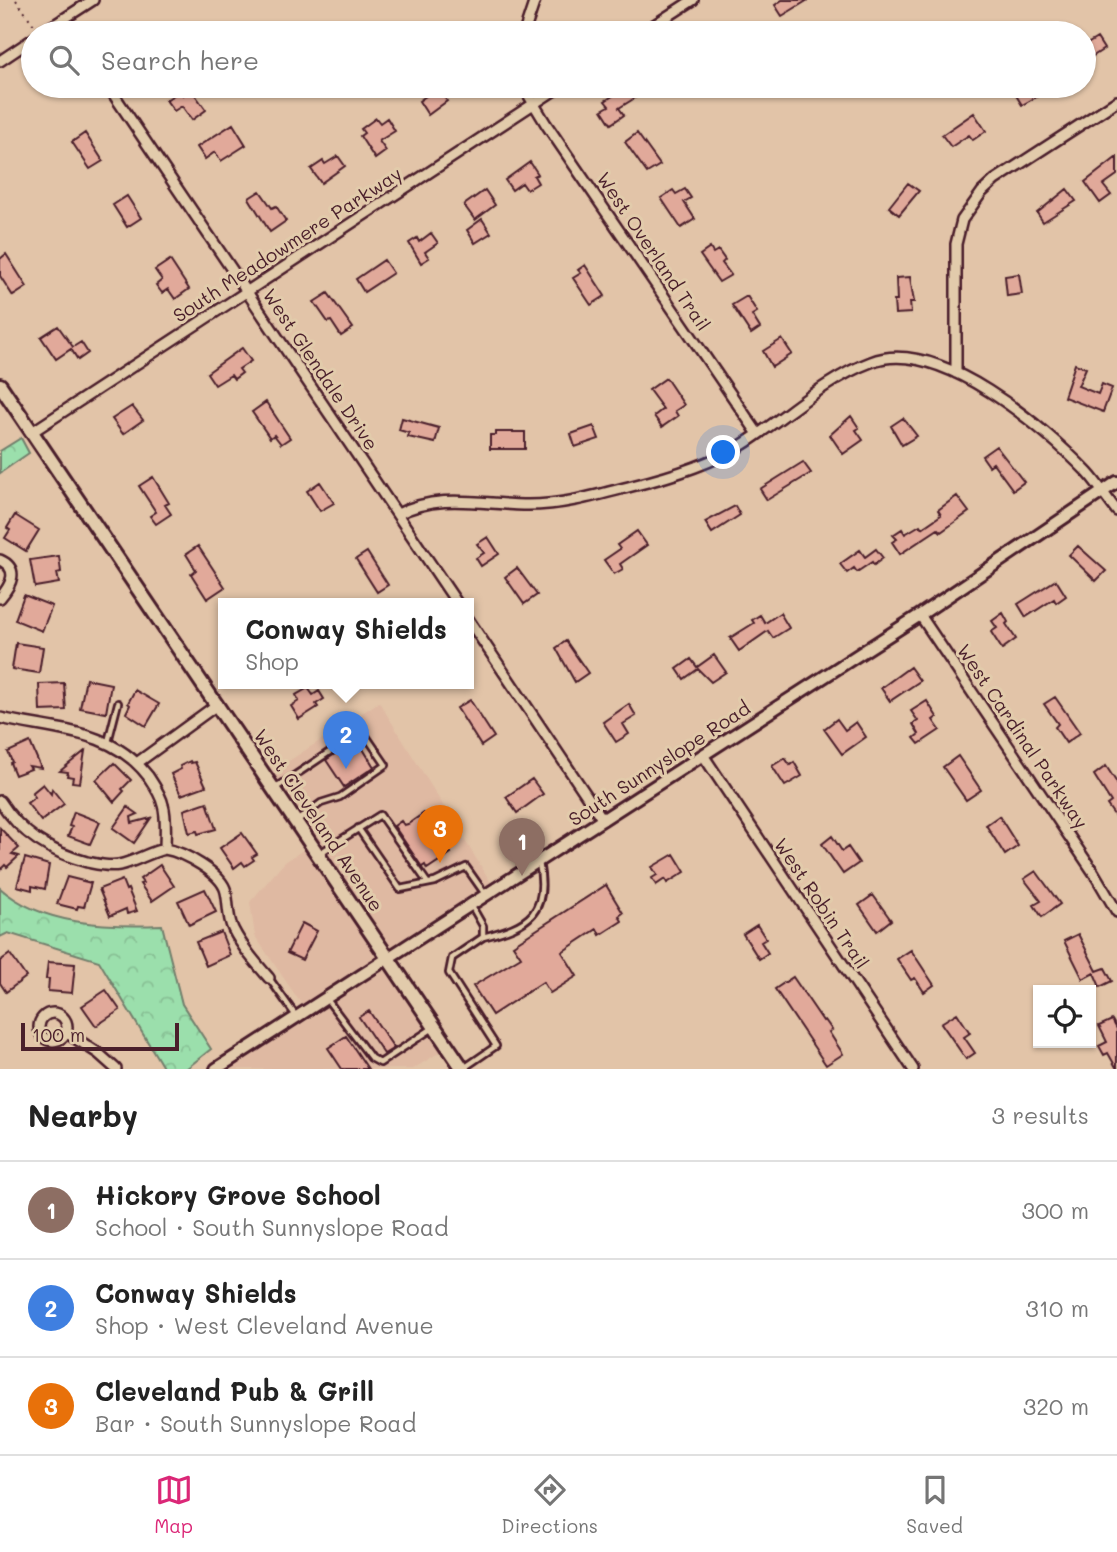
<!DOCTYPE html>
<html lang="en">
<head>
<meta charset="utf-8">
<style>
  body { margin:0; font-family:Mali,sans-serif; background:#f6f6f6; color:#222 }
  .controls { position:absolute; right:21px; bottom:21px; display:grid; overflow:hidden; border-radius:0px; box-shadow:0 2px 5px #0004 }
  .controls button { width:63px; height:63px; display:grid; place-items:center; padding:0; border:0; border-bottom:2px solid #e0e0e0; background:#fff; color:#222; font:35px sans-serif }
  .scale { position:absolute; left:21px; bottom:18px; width:158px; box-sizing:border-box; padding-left:7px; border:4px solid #4a1f2b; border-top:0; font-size:19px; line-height:24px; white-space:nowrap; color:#4a1f2b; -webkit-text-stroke:5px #e2cbab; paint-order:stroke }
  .you { position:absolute; left:724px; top:453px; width:24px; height:24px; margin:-18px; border:5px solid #fff; border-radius:50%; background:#1a73e8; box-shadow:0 0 0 10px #1a73e833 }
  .badge { display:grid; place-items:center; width:46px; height:46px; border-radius:50%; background:#db2777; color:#fff; font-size:23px; font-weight:700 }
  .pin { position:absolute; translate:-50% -58px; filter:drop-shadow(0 2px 4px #0008) }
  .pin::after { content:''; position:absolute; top:37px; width:24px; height:21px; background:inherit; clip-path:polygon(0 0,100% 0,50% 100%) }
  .popup { position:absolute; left:218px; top:598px; width:256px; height:91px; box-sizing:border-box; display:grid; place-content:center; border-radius:0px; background:#fff; filter:drop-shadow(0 2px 5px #0005); font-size:23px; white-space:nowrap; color:#767676 }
  .popup b { font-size:26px; color:#222 }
  .popup::after { content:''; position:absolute; left:50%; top:100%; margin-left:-14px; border:14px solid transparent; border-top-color:#fff }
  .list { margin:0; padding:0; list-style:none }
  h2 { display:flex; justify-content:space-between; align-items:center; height:91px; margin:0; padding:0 28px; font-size:30px }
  h2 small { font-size:23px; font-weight:400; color:#767676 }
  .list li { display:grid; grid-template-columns:46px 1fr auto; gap:21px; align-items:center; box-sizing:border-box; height:98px; padding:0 28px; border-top:2px solid #e0e0e0 }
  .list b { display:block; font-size:26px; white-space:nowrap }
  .list p { margin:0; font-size:23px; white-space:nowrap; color:#767676 }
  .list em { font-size:23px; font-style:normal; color:#767676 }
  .icon { flex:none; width:38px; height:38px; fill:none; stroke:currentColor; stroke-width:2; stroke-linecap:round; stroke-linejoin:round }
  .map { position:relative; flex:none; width:1117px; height:1069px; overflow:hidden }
  .search { position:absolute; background:#fff; box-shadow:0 2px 5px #0004; left:21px; right:21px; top:21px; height:77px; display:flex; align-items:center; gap:18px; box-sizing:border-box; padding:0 24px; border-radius:38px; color:#767676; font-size:26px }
  .sheet { height:385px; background:#fff }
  nav { display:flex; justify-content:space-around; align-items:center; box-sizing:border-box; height:98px; border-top:2px solid #e0e0e0; background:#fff; font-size:19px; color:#767676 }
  nav a { display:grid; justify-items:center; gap:4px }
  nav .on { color:#db2777 }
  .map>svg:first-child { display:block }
</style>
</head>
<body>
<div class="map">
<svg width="1117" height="1069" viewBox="0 0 1117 1069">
  <defs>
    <pattern id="forest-crowns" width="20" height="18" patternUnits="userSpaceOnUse" patternTransform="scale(1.75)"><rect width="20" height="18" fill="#9bdfac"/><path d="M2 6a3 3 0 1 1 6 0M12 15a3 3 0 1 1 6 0" fill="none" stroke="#87bf94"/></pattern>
  </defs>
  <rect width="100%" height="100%" fill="#e2c4a8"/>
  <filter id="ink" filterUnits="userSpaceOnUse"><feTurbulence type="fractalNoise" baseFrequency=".0143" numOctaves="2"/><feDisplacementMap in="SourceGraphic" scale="14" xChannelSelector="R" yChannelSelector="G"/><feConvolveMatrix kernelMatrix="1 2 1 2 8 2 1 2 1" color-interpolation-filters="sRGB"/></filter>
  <g filter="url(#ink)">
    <!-- built -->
    <path fill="#dfb9a2" d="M379 702 495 889 388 958 448 1047 413 1069H228L311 1018 255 936 250 902 285 862 312 844 266 776Z"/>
    <!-- forest -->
    <path fill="url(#forest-crowns)" stroke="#727f6c" stroke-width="2" d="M21 438 29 453 0 473V451Z
      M0 888C43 926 108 927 162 925L182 1004 211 1049 186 1069H164L99 961 8 933 0 937Z"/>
    <!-- building -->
    <path fill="#e1a99a" stroke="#4a1f2b" stroke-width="2" d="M782 0H808L782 16 775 5Z
      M1097 38 1104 49 1084 62V46Z
      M628 86 635 98 619 108 624 115 611 124 602 110 609 106 605 101Z
      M1017 86H1056L1022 105 1012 89Z
      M437 88 447 101 428 115 419 101Z
      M191 89 206 110 192 120 182 106 174 111 166 100 180 91 183 95Z
      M974 113 986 131 973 140 969 135 951 147 942 135Z
      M376 118 380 123 387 118 395 131 379 141 386 151 375 159 360 136 364 133 361 129Z
      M233 124 246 145 221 161 215 152 205 159 197 147Z
      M85 133 103 161 90 169 72 142Z
      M637 133 660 165 647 173 625 142Z
      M338 156 345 166 321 183 311 169 323 161 325 164Z
      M1117 157V175L1103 185 1111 195 1100 203 1085 182Z
      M530 162 538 174 534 176 538 183 527 190 522 183 512 190 505 180Z
      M908 183 919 191 899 215 889 207Z
      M685 189 691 198 684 202 695 219 681 228 661 198 673 190 676 194Z
      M1067 189 1076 201 1043 222 1037 213Z
      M485 190 495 205 475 220 464 205Z
      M260 191 272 208 276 206 286 221 270 232 249 198Z
      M127 196 141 218 127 227 113 205Z
      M482 219 491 233 475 243 467 230Z
      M431 233 438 243 425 252 429 258 421 263 409 243 417 238 419 242Z
      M710 248 713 253 718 250 725 260 722 263 731 275 719 282 700 255Z
      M6 254 27 287 13 296 0 276V259Z
      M170 260 189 289 175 299 168 289 162 293 156 285 162 280 155 270Z
      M384 260 393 273 364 292 356 279Z
      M585 265 605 296 591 305 573 278 581 273 578 270Z
      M1019 274 1022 294 1007 296 1005 276Z
      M910 277 914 302H910L911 313 895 314 894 301H897L896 278Z
      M328 293 353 328 341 336 331 321 328 322 314 302Z
      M747 296 757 312 752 315 760 328 751 334 732 305Z
      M58 326 73 347 81 342 88 353 78 360 71 349 56 359 41 337Z
      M782 339 792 354 772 367 763 351Z
      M242 348 251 361 239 369 242 373 234 379 231 375 215 385 207 373Z
      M1075 364 1086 368 1078 386 1098 394 1102 384 1112 388 1103 412 1064 397Z
      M666 378 684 405 675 411 678 416 662 427 654 416 663 409 649 390Z
      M266 402 290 438 281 444 274 435 270 438 252 412Z
      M132 406 143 420 123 434 112 419Z
      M851 416 859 428 856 430 863 440 843 454 830 435Z
      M402 418 439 428 435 443 408 437 409 433 399 430Z
      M903 418 917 436 902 445 891 426Z
      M594 426 599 439 575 447 571 434Z
      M496 432H525V449H490V435H496Z
      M996 446 1024 482 1013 490 993 463 989 466 982 456Z
      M803 462 811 473 767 500 760 489Z
      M153 477 169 503 165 505 171 514 156 524 150 516 156 512 139 486Z
      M320 482 334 503 320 511 307 491Z
      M957 496 969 512 941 532 938 529 900 554 892 542 897 539 893 535 902 529 905 534 920 525 922 528 941 515 938 510Z
      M735 506 740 515 712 533 705 522Z
      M15 515 39 530 26 551 5 538 10 530 7 528Z
      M637 531 647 545 620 564 623 569 614 574 604 560 620 549 617 545Z
      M488 537 499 554 481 566 476 558 484 553 477 544Z
      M198 546 225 587 207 599 191 574 196 570 186 554Z
      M1078 546 1106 571 1096 581 1069 555Z
      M876 549 883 558 874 565 872 562 857 572 854 568 847 573 840 564 860 550 865 557Z
      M367 552 388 585 377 592 356 559Z
      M59 556 61 572 57 573 59 583 35 587 30 560Z
      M517 568 537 595 524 604 505 577Z
      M1056 580 1066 596 1056 603 1054 599 1026 617 1018 604Z
      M24 595 52 606 42 631 15 620Z
      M780 613 789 628 773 638 768 631 739 651 730 638 754 623 752 620 760 615 765 623Z
      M1003 613 1008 622 1006 624 1016 639 1002 649 991 632 997 628 992 621Z
      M566 641 588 673 575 682 556 648Z
      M16 643 43 647 39 673 12 669Z
      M714 655 726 672 711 682 698 669 684 679 677 669 691 659 697 667Z
      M910 667 920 681 890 701 881 688Z
      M86 679 111 684 106 713 80 708Z
      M64 683 66 710 40 711 39 684Z
      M308 688 313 695 319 691 324 699 316 704 318 707 299 719 291 706 299 701 296 695Z
      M135 690 159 704 146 726 126 713 130 705 128 703Z
      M1055 697 1080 733 1066 743 1055 727 1058 724 1044 704Z
      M470 700 494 737 481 746 457 708Z
      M927 701 937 717 933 720 940 730 919 744 914 738 919 734 913 724 918 721 911 711Z
      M629 704 636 716 623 724 629 734 616 742 603 722Z
      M837 719 845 730 856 722 866 737 842 754 824 729Z
      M357 739 374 767 344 787 326 760Z
      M30 742 41 768 29 766 31 769 15 775 10 763 12 762 8 752Z
      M85 751 80 783 72 782 73 777 67 776 68 772 60 771Z
      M958 756 981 790 966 800 943 767Z
      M785 758 790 765 794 762 802 776 785 786 772 766Z
      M190 761 191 763 195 762 206 786 181 795 171 774 181 769 180 766Z
      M114 763 131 780 122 789 124 791 114 802 96 780Z
      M1106 766 1117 783V819L1107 805 1111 802 1094 775Z
      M532 779 543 794 517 813 506 797Z
      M43 784 51 794 52 789 64 804 41 821 27 803 35 797 32 793Z
      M207 802 216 829 198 834 197 831 189 833 184 810Z
      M128 807 138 814 131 817 132 823 151 818 134 843 113 828Z
      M74 812 100 822 90 844 68 836 72 827 69 826Z
      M424 813 451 853 427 869 425 865 422 867 394 826 401 821 404 825 408 824Z
      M999 816 1018 846 1005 855 986 825Z
      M0 828 19 848 12 854 19 856 7 867 5 865 0 870Z
      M242 833 257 854 252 857 254 860 245 866 242 862 234 868 220 848Z
      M832 836 842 851 848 847 859 863 843 874 822 844Z
      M674 854 685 872 667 883 665 879 656 885 652 878 657 875 652 867Z
      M25 858 49 865 45 889 32 886V890L17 886Z
      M160 865 174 886 152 901 140 884 143 883 140 879Z
      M1036 871 1060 904 1042 917 1034 905 1041 901 1024 879Z
      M67 877 91 883 84 907 78 906 77 909 57 904Z
      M122 880 126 890 128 889 137 911 127 914 126 909 110 916 99 889Z
      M606 885 623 913 619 916 622 921 600 935 597 929 562 952 577 976 550 993 543 982 492 1015 473 986 521 957 513 945Z
      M205 889 216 912 189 925 178 901Z
      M873 895 891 920 877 931 859 905Z
      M302 923 317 931 302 960 287 953Z
      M757 925 766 939 761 942 768 953 759 959 743 934Z
      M221 932 230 955 206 966 196 942Z
      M1078 934 1097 971 1105 968 1112 981 1100 987 1094 973 1083 979 1064 941Z
      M911 950 934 985 924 992 915 978 911 980 897 959Z
      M10 954 26 977 6 992 0 983V961Z
      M48 962 75 964 72 993 48 991 49 979H46Z
      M793 977 823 1021 825 1020 832 1030 829 1032 843 1054 826 1065 775 989Z
      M106 990 120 1010 96 1026 82 1006Z
      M369 1011 394 1048 384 1054 359 1017Z
      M957 1013 970 1033 964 1037 975 1053 966 1059 941 1023Z
      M1112 1020 1117 1029V1069L1108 1053 1104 1055 1099 1046 1107 1042 1099 1026Z
      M346 1036 368 1069H342L328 1048Z"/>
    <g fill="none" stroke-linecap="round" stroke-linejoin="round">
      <defs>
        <path id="service" d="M108 742 118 703
          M276 788 362 730 386 765 340 797 321 803 298 820
          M358 828 400 889 435 882 466 867 485 894
          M320 853 380 815 427 882
          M483 937C530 925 549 913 539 862
          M269 978 296 1016
          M326 998 371 1058 380 1063 433 1028
          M464 1068 496 1046 449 973 452 958 483 937V926L471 905"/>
        <path id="minor" d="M63 19 73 33
          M42 33 93 0
          M524 33 535 0
          M642 33 693 0
          M0 61 33 39
          M108 86 457 603
          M523 86 546 124 758 434
          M956 373V244L962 220 982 192 995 180 1117 101
          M32 432 561 86
          M398 514C440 492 483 505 528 505 564 505 598 495 632 486 669 477 709 465 742 445 785 418 823 380 871 362 938 336 1045 428 1088 473 1099 485 1107 499 1117 511
          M0 560C20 569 11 585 0 598
          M920 615 1094 873 1117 912
          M468 619 603 820
          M0 718C55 731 111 728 148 776 154 785 161 795 163 805 167 818 165 835 165 849
          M703 755 913 1069
          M137 763 218 704
          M0 801C21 834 50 852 87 862 97 864 108 867 119 865 135 862 149 852 165 849
          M165 849C183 852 222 873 226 892 229 905 227 917 233 929 242 947 256 963 269 978
          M39 1027a14 14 0 1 1 28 0a14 14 0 1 1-28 0Z
          M67 1033 98 1053 116 1069"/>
        <path id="tertiary" d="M216 1069 920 615 1117 482"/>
        <path id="secondary" d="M0 385 463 1069"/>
      </defs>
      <!-- service casing -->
      <use href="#service" stroke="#4a1f2b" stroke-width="10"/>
      <!-- minor casing -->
      <use href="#minor" stroke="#4a1f2b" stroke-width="14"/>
      <!-- tertiary casing -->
      <use href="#tertiary" stroke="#4a1f2b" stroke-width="16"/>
      <!-- secondary casing -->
      <use href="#secondary" stroke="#4a1f2b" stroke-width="18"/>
      <!-- path -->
      <path stroke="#4a1f2b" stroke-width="2" stroke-dasharray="2 5" stroke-linecap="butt" d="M16 0 34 25"/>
      <!-- service -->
      <use href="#service" stroke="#e2cbab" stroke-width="4.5"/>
      <!-- minor -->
      <use href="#minor" stroke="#e2cbab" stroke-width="9"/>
      <!-- tertiary -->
      <use href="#tertiary" stroke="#e2cbab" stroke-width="10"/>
      <!-- secondary -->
      <use href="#secondary" stroke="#e2cbab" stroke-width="12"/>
    </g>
  </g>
  <g text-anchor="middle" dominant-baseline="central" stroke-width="6" stroke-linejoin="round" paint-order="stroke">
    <!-- street labels -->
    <g font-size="19" fill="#4a1f2b" stroke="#e2cbab">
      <text transform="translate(287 244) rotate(-33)">South Meadowmere Parkway</text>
      <text transform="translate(654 251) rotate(56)">West Overland Trail</text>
      <text transform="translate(321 369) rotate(56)">West Glendale Drive</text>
      <text transform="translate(1023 736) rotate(56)">West Cardinal Parkway</text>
      <text transform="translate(659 763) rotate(-33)">South Sunnyslope Road</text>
      <text transform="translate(319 820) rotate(56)">West Cleveland Avenue</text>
      <text transform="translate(822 903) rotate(56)">West Robin Trail</text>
    </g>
  </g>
</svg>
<div class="controls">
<button><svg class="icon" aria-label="locate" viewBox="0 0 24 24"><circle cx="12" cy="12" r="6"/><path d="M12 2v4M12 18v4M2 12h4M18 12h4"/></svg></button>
</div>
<div class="scale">100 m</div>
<div class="you"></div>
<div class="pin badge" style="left:522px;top:876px;background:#8d6e63">1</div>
<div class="pin badge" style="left:346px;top:769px;background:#3f7fe0">2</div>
<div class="popup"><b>Conway Shields</b>Shop</div>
<div class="pin badge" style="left:440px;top:863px;background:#e8710a">3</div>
<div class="search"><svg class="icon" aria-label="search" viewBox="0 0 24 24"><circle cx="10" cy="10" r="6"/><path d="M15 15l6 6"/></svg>Search here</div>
</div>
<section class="sheet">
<h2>Nearby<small>3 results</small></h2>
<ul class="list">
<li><span class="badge" style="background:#8d6e63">1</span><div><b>Hickory Grove School</b><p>School · South Sunnyslope Road</p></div><em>300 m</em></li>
<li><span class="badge" style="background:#3f7fe0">2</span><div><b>Conway Shields</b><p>Shop · West Cleveland Avenue</p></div><em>310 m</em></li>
<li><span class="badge" style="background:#e8710a">3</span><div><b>Cleveland Pub &amp; Grill</b><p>Bar · South Sunnyslope Road</p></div><em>320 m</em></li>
</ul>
</section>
<nav>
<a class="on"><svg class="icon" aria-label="map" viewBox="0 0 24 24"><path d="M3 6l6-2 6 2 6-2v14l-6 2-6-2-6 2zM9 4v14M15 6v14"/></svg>Map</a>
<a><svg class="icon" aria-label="directions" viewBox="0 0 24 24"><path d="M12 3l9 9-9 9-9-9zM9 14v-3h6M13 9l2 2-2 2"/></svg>Directions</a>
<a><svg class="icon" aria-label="saved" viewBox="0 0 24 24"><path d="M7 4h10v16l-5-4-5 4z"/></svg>Saved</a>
</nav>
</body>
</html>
